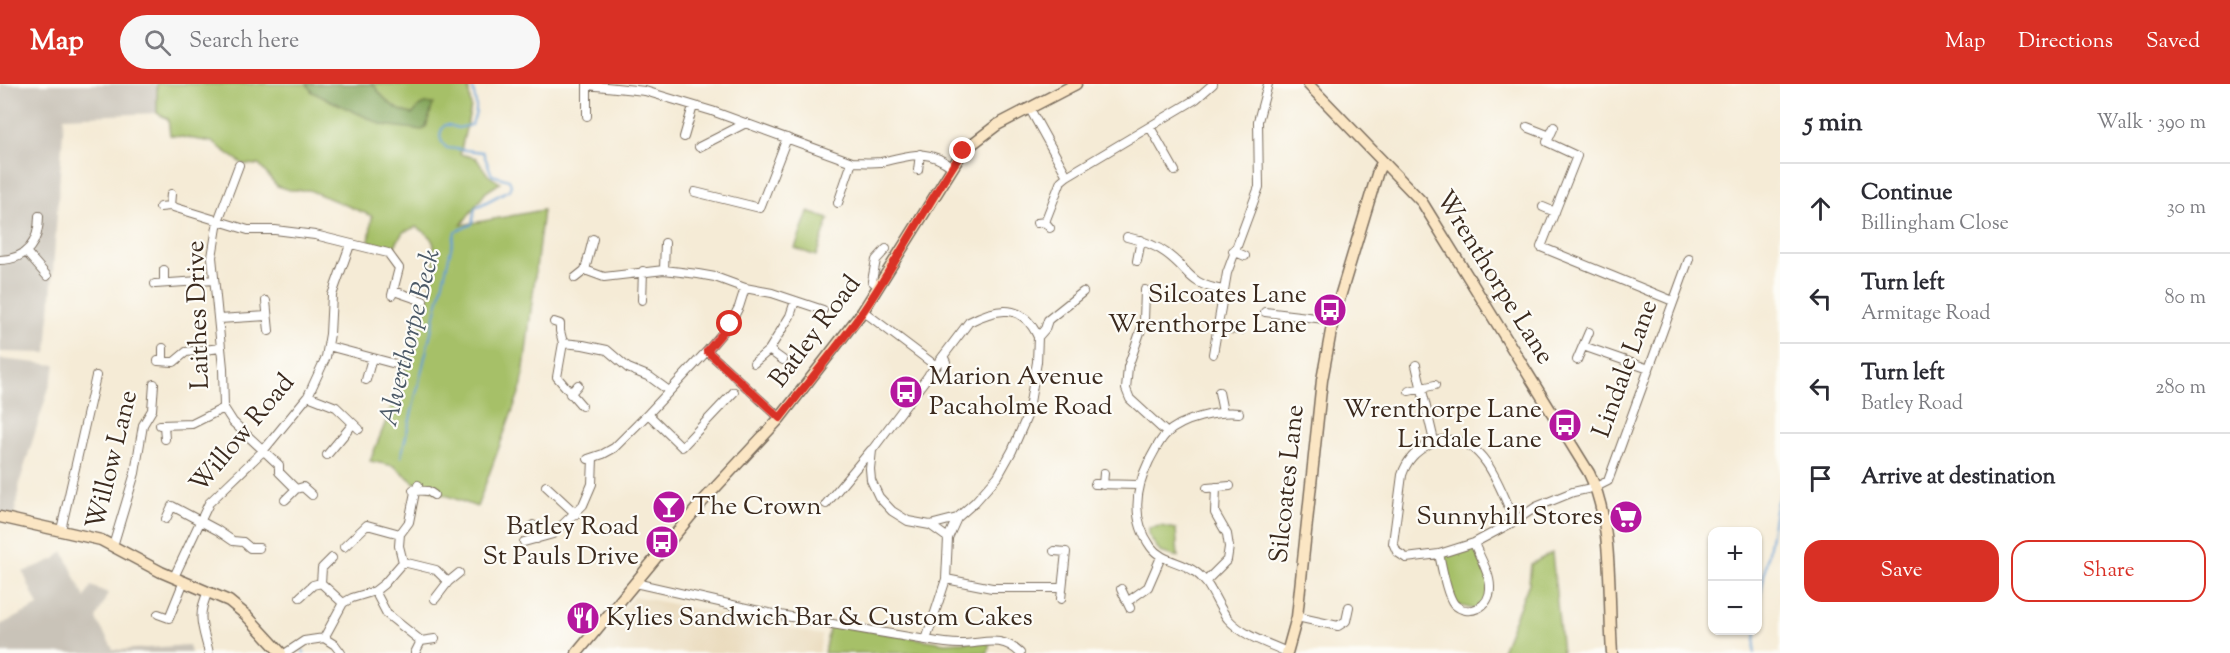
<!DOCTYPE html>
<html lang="en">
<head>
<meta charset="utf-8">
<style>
  body { margin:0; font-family:"Sorts Mill Goudy",serif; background:#f7f7f7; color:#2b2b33 }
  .controls { position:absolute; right:18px; bottom:18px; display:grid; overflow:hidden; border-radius:12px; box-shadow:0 2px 4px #0004 }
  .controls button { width:54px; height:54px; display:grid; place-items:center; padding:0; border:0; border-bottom:2px solid #e1e1e2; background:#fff; color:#2b2b33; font:30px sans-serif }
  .stop { position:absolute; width:18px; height:18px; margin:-14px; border:4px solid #d93025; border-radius:50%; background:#fff }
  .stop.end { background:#d93025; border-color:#fff; box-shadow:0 2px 6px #0008 }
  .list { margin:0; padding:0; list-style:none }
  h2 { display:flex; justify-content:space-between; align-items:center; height:78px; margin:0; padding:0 24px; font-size:26px }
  h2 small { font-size:20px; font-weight:400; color:#7c7c81 }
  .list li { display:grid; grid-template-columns:39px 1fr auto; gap:18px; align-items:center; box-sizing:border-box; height:90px; padding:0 24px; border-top:2px solid #e1e1e2 }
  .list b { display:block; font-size:22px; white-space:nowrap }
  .list p { margin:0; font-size:20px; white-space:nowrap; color:#7c7c81 }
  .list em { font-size:20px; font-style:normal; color:#7c7c81 }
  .actions { display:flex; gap:12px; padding:18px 24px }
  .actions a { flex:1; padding:14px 0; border:2px solid #d93025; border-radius:18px; text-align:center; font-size:21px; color:#d93025 }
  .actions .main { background:#d93025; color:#fff }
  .icon { flex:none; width:33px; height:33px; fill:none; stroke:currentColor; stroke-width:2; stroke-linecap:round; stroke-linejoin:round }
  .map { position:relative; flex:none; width:1780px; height:569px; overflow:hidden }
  header { display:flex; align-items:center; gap:36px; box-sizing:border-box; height:84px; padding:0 30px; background:#d93025; color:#fff }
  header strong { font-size:28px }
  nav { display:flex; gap:33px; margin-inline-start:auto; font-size:21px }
  .search { width:420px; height:54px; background:#f7f7f7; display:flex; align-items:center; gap:15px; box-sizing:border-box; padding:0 21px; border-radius:33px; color:#7c7c81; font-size:22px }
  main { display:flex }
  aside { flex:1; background:#fff }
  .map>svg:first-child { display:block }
</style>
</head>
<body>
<header>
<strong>Map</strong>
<div class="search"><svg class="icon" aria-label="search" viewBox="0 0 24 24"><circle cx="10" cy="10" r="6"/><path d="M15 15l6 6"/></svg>Search here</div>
<nav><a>Map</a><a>Directions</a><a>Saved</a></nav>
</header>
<main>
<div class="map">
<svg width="1780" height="569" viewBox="0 0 1780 569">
  <rect width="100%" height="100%" fill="#fdfcf7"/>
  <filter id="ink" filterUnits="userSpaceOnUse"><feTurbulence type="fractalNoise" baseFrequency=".0167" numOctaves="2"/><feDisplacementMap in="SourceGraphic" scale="12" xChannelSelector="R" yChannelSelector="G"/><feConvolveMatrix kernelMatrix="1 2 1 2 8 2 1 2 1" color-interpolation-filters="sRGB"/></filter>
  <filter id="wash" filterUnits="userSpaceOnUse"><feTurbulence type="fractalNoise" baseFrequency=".008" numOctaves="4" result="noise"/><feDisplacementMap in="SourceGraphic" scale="24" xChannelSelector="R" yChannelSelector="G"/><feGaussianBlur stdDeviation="1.35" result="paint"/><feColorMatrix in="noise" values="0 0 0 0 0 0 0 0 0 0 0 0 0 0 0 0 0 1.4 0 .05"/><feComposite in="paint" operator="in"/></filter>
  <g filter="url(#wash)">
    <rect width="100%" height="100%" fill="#f5ebd6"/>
    <!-- built -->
    <path fill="#e9d9ba" d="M634 512 822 551 819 569H586Z"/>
    <!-- industrial -->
    <path fill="#c9c3b8" d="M0 0H157V29L64 33 47 269 0 268Z
      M0 275 56 281 20 397 14 435 0 433Z
      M63 467 85 514 91 502 108 509 96 535 113 565 121 566 189 561 191 569H0V541L38 522 23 488 55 475Z"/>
    <!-- green -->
    <path fill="#a6c067" stroke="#707542" stroke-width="1.5" d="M157 0H468L471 23 460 70 476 74 488 91 500 99 486 108 461 141 543 126 522 301 477 423 416 400 394 382 370 377C387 334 445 199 433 158 430 151 423 147 416 143L403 148 393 165 369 159 372 132 309 106H290L277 102 259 81 243 80 212 58 170 51 168 35 157 29Z
      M808 128 829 135 816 172 795 164Z
      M1161 442 1176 445 1178 473 1160 468 1148 450 1149 444Z
      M1474 459 1491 502 1490 510 1476 526 1454 520 1439 470Z
      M1552 469 1562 569H1501L1529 499 1531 480Z
      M830 540 945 559 990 556 988 569H824Z"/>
    <!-- forest -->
    <path fill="#84a65c" stroke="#60683d" stroke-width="1.5" d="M307 0H373C382 13 396 28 413 30 419 22 423 18 433 20L426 43 422 46 383 41 318 11 312 8Z"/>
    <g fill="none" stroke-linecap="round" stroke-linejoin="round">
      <!-- stream -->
      <path stroke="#649fd4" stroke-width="2" d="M401 373 455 148 472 140 475 124 509 106 511 101 509 96 492 91 483 68 447 64C439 57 438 49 445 41H449L458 44 471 41C480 26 475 16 472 0
        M1758 526 1776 421 1780 409
        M303 566 304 569
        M1754 569 1756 546"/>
    </g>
  </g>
  <g filter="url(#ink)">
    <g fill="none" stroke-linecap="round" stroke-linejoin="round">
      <defs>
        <path id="street" d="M587 1 645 7 712 27 852 78C862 78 871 79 881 78 911 72 925 63 952 83
          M1030 25 1067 92
          M587 32V0
          M1150 43 1175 87
          M1527 43 1550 52
          M1554 43 1547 58 1577 72 1541 163 1673 217
          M684 53 693 22
          M699 63 746 39
          M239 81 218 137 212 173 223 284 224 324 233 338 279 381V388L296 405 303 403 312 411
          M918 86 920 70
          M695 108 760 124 787 54
          M838 119 852 78
          M170 122 171 110
          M160 123 170 122 248 146H275L315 151 388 169 399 184 392 211
          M1543 123 1555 128
          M1045 138 1061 97 1067 92 1196 15 1213 0
          M1037 139 1045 138 1050 144
          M1127 153C1140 156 1154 160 1166 169 1192 188 1186 199 1223 206
          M1233 167 1245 172
          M26 168 47 192
          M0 176C28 175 39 158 39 132
          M1137 177 1141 156
          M164 186V199
          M585 186 604 193 664 186 698 190 715 193 745 204 772 209 823 226
          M664 186 665 159
          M575 194 585 186 593 155
          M155 200 214 196
          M879 203 872 197 876 176 886 165
          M1145 206 1144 237 1128 283 1126 305 1130 315 1167 349
          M394 207 423 217
          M642 216 643 187
          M266 217 269 247
          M863 227 936 282
          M1265 228 1333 236
          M219 235 267 232
          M554 238 560 240V247L563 259 557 293 582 322
          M1217 244 1241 246
          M563 259 583 261 607 266 628 284 650 293 669 307
          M328 262 403 282
          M1583 262 1649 285
          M163 264V277
          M769 266 783 276
          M707 267 780 334
          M1213 270 1227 189 1259 103 1258 37 1268 0
          M1577 276 1589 248
          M158 277 174 278 186 268 221 264
          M754 279 769 266 790 232 795 217
          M1416 281 1434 357
          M929 290 936 292 945 288 946 278 943 272
          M366 296 372 274
          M1409 307 1435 301
          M1219 308 1223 328
          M570 310 578 301
          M308 312 336 323 359 345
          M1239 329C1217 327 1183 334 1166 350 1159 357 1154 368 1149 377 1135 406 1131 435 1151 463 1161 477 1180 477 1194 487 1212 499 1215 519 1228 535 1243 552 1267 559 1287 568
          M648 330 682 363 734 308
          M160 341 192 340 224 324
          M164 341 165 355
          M327 371 353 340
          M588 375 603 370 614 364 648 330 707 267 730 240 739 223 745 204
          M1095 400 1139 401
          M1103 401 1104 389
          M546 402 576 430
          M1207 404 1230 402
          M413 406 428 407 434 411
          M285 416 296 405
          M826 420 871 366
          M957 434 930 441 908 437 892 427 879 413 871 396 870 385 872 366 969 238C998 223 1023 219 1038 253
          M166 435 172 422 217 446 233 457 243 458 250 464H259
          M1515 437C1502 410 1487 358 1452 356 1444 355 1436 356 1429 360 1415 368 1407 376 1402 391L1393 459 1397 468 1406 474 1439 470 1474 459 1515 437 1536 423 1573 408 1596 403 1608 397 1689 175
          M533 441 537 455
          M930 441 948 454
          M61 446 96 292
          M524 458 553 450 583 421 592 400 593 374
          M113 462 135 389 143 341 152 326 154 300
          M344 463 367 441 400 450
          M1054 467 1066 468 1061 515
          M1439 470C1442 482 1446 510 1454 520 1468 534 1491 523 1490 503 1490 489 1479 472 1474 459
          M403 478 436 486 448 498
          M174 493 209 419 263 367 308 312 326 273 330 250 332 211 350 161
          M946 495 992 504H1062
          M1206 497 1227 476 1229 463 1227 450 1215 429 1216 403
          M321 499 322 484 332 474
          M635 499 768 529 926 556 946 495 948 454 957 434 975 418 998 392 1012 367 1028 330 1037 278 1038 253 1045 245 1048 236 1083 208
          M1121 505 1130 524
          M375 507 387 530 421 557
          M208 508C196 533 203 543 209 569
          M300 513 313 501 321 499 343 519
          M435 515 448 498 459 489
          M1127 518 1148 503 1161 473
          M158 530 169 534 184 497
          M1297 533 1338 542 1346 537 1349 523
          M324 554 335 561 341 569
          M926 556C937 558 948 560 960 560 983 560 1001 550 1020 569
          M286 569 304 557 324 554 343 519 352 514 375 507 384 500 403 478 399 462 400 450 409 438 415 408 418 401
          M415 569 421 557 435 555"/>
        <path id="secondary" d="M1308 0 1422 118 1589 389C1614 439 1608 514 1612 569
          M0 433 101 456 161 488 229 517 246 531 281 569
          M577 569 702 418 780 334 863 227 963 67 997 41 1076 0
          M1287 569 1297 533 1322 296 1333 236 1378 87 1382 79"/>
      </defs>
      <!-- street casing -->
      <use href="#street" stroke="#7c6e5e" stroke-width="10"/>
      <!-- secondary casing -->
      <use href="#secondary" stroke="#7c6e5e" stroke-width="13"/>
      <!-- street -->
      <use href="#street" stroke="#fff" stroke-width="8"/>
      <!-- secondary -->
      <use href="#secondary" stroke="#fbe6c4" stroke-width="10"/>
    </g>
  </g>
  <g fill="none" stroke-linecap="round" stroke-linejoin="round" filter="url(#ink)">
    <!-- route -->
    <path stroke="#d93025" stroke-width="8" d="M730 240 707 267 780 334C808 298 838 263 864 226 899 174 928 118 963 67"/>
  </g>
  <!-- icons -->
  <defs>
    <symbol id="bus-disc" viewBox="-11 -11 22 22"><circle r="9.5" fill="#b5179e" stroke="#fdfcf7"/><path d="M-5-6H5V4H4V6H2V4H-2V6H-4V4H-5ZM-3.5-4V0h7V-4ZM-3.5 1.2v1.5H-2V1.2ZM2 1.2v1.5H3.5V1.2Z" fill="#fff"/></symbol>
    <symbol id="bar-disc" viewBox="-11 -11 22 22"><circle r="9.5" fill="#b5179e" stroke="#fdfcf7"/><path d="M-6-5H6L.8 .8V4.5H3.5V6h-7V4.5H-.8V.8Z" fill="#fff"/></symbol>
    <symbol id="supermarket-disc" viewBox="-11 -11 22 22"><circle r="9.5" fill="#b5179e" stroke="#fdfcf7"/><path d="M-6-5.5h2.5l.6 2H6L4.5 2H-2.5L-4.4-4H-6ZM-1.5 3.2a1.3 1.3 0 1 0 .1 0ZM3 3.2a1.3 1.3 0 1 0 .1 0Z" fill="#fff"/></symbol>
    <symbol id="restaurant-disc" viewBox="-11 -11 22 22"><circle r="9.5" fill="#b5179e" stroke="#fdfcf7"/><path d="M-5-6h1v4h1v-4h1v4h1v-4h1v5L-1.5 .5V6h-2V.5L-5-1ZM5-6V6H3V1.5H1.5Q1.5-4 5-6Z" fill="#fff"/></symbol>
  </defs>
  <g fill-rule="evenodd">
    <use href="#bus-disc" x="1311" y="207" width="38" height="38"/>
    <use href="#bus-disc" x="887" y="289" width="38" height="38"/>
    <use href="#bus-disc" x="1546" y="322" width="38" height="38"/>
    <use href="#bar-disc" x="650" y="404" width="38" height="38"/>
    <use href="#supermarket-disc" x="1607" y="414" width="38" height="38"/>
    <use href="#bus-disc" x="643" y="439" width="38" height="38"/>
    <use href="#restaurant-disc" x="564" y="515" width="38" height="38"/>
  </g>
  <g text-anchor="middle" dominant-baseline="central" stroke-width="4.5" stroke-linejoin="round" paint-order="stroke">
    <!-- street labels -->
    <g font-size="26" fill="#3b2a1e" stroke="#fdfcf7">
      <text transform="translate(1494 194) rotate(58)">Wrenthorpe Lane</text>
      <text transform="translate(199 231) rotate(-92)">Laithes Drive</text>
      <text transform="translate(816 248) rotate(-53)">Batley Road</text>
      <text transform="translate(1626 285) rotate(-70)">Lindale Lane</text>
      <text transform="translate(243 350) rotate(-50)">Willow Road</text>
      <text transform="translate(113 376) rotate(-76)">Willow Lane</text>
      <text transform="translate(1288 400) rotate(-84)">Silcoates Lane</text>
    </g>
    <!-- poi labels -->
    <g font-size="26" fill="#3b2a1e" stroke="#fdfcf7" text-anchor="end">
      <text x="1307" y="211">Silcoates Lane<tspan x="1307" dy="30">Wrenthorpe Lane</tspan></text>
      <text x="929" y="293" text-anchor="start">Marion Avenue<tspan x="929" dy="30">Pacaholme Road</tspan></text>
      <text x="1542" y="326">Wrenthorpe Lane<tspan x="1542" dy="30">Lindale Lane</tspan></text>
      <text x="692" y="423" text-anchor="start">The Crown</text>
      <text x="1603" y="433">Sunnyhill Stores</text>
      <text x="639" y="443">Batley Road<tspan x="639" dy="30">St Pauls Drive</tspan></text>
      <text x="606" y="534" text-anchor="start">Kylies Sandwich Bar &amp; Custom Cakes</text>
    </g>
    <!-- water labels -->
    <g font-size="27" font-style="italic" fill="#4b5967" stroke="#fdfcf7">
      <text transform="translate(411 254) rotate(-76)">Alverthorpe Beck</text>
    </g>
  </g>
</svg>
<div class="controls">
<button>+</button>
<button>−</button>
</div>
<div class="stop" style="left:730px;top:240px"></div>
<div class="stop end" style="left:963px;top:67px"></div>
</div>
<aside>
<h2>5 min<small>Walk · 390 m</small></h2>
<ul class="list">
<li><svg class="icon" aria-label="ahead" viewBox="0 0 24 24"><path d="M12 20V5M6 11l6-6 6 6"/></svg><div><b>Continue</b><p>Billingham Close</p></div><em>30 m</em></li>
<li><svg class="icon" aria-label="left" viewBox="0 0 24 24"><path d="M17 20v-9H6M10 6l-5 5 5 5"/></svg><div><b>Turn left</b><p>Armitage Road</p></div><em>80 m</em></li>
<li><svg class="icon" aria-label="left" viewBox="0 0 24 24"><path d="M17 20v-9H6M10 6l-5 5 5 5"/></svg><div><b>Turn left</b><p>Batley Road</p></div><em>280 m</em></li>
<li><svg class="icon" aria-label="arrive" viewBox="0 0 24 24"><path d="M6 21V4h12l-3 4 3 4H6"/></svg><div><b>Arrive at destination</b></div></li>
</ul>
<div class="actions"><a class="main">Save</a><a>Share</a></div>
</aside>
</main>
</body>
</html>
